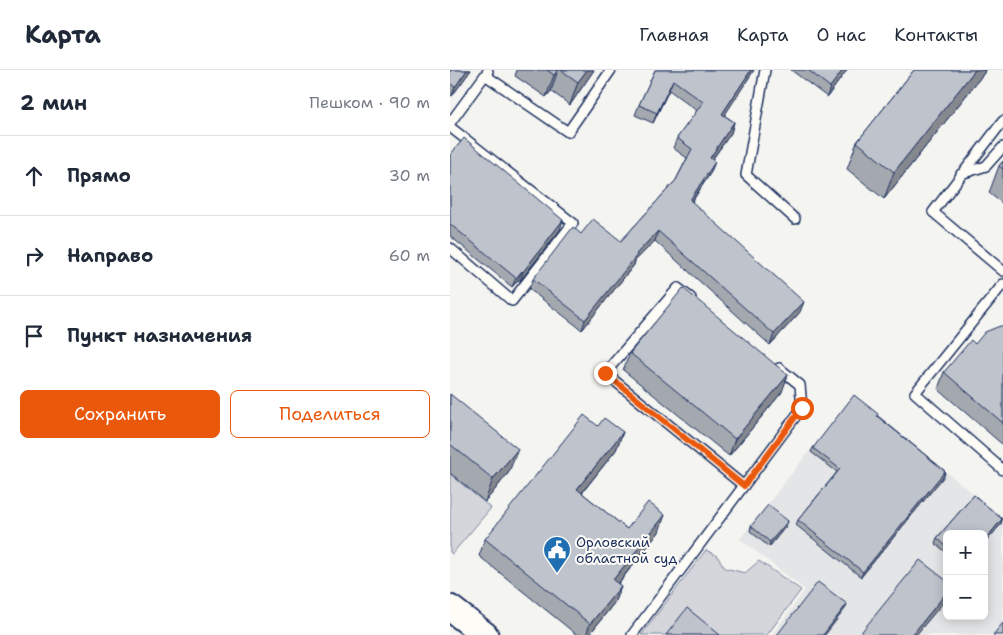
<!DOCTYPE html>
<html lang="ru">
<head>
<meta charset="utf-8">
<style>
  body { margin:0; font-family:"Shantell Sans",sans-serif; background:#f2f2f3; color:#1f2937 }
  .controls { position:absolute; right:15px; bottom:15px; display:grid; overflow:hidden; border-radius:8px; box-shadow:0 2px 12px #0003 }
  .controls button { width:45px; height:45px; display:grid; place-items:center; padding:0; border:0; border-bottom:1px solid #e0e1e3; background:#fff; color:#1f2937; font:25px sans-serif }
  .stop { position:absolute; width:15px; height:15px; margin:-11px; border:4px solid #ea580c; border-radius:50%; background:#fff }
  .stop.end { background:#ea580c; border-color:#fff; box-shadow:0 1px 5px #0008 }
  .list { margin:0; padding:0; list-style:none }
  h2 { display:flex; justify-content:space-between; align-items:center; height:65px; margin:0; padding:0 20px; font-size:21px }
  h2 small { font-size:16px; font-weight:400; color:#747a83 }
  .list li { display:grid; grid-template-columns:32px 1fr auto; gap:15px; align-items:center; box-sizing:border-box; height:80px; padding:0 20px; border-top:1px solid #e0e1e3 }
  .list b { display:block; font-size:19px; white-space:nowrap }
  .list em { font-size:16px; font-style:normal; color:#747a83 }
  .actions { display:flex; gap:10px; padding:15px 20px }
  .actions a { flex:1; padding:11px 0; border:1px solid #ea580c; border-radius:8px; text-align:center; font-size:18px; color:#ea580c }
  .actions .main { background:#ea580c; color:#fff }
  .icon { flex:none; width:28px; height:28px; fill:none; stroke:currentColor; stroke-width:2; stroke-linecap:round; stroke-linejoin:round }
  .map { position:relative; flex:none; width:553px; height:565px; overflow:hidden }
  header { display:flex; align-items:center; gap:30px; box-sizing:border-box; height:70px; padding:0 25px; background:#fff; border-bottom:1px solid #e0e1e3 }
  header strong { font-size:24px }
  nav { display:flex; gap:28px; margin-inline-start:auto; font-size:18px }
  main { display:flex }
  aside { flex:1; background:#fff }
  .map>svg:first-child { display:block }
</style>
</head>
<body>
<header>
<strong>Карта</strong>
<nav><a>Главная</a><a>Карта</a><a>О нас</a><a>Контакты</a></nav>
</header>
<main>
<aside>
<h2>2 мин<small>Пешком · 90 m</small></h2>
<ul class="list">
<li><svg class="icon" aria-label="ahead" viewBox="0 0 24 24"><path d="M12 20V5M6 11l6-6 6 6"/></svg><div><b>Прямо</b></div><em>30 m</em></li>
<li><svg class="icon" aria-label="right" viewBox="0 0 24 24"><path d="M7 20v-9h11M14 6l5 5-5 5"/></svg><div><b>Направо</b></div><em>60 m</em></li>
<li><svg class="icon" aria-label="arrive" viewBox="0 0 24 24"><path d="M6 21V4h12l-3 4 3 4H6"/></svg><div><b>Пункт назначения</b></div></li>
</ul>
<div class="actions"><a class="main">Сохранить</a><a>Поделиться</a></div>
</aside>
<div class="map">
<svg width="553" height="565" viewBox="0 0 553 565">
  <rect width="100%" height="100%" fill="#f4f4f1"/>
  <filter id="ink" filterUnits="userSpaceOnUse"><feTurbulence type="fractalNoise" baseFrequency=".02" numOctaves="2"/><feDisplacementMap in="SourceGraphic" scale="10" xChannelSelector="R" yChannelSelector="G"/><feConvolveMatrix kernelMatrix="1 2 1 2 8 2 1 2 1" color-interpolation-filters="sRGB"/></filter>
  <g filter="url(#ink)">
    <!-- built -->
    <path fill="#e4e5e6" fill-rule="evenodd" d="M403 326 553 448V565H322L355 520 290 469ZM497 464H534V546H497Z"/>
    <!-- green -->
    <path fill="#d4d6db" stroke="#78829c" d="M0 404 41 438 2 484 0 482Z
      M256 480 267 486 275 498 295 503 309 491 351 520 317 565H191Z"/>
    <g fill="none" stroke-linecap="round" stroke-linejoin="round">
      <defs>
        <path id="lane" d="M315 0 296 105 345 149
          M35 5 118 62 161 0
          M553 51 483 142 553 201
          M0 53 38 1
          M0 57 123 153 62 231 0 178
          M511 104 536 96 553 77
          M553 214 465 323 553 400
          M241 228 228 218 155 303 294 416
          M182 565 352 338 350 315 329 298"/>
        <path id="secondary" d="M0 538 35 565"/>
      </defs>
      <!-- lane casing -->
      <use href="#lane" stroke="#1b2f5e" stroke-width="12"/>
      <!-- secondary casing -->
      <use href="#secondary" stroke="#1b2f5e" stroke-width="29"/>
      <!-- lane -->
      <use href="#lane" stroke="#fdfcf7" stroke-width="9"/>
      <!-- secondary -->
      <use href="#secondary" stroke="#fdfcf7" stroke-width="25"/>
    </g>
    <!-- wall -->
    <path fill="#a4a8af" stroke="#1b2f5e" d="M0 0H21L2 26 0 25Z
      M67 0H144L120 35 101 21 96 27 65 6Z
      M205 0H304L274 45 284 52 281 63 262 90 261 102 242 132 350 242 320 275 205 171 185 191 184 195 132 260 79 219 83 209 131 164 171 171 226 110 237 88 223 78 227 68 247 41 219 20 203 53 185 45 189 35Z
      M341 0H397L377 27Z
      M464 0H535L534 3 434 129 397 99 407 72Z
      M0 85 110 160 70 211 68 210 62 217 0 166Z
      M553 91V134L539 123 549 96Z
      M553 256V375L488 319 494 302 525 274Z
      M180 283 332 322 279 386 173 300Z
      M0 324 59 402 35 432 0 403Z
      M428 346 495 401 494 406 411 507 346 455 348 450 387 402 361 382 363 378Z
      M148 356 173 362 166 380 132 423 177 459 209 462 168 514 171 516 164 533 139 565H127L29 486 35 469Z
      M524 425 552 449 551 454 534 474V464H497V483L485 473 487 468Z
      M338 451 336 456 319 477 300 461 301 456Z"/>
    <!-- shaded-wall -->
    <path fill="#86888f" stroke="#1b2f5e" d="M17 0H21L2 26 5 17Z
      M108 0 101 21 96 27 104 5Z
      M137 0H144L120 35 128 12Z
      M301 0H304L269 54 272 44Z
      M393 0H397L377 27 380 17Z
      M525 0H535L534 3 434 129 444 102Z
      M223 10 219 20 203 53 207 43Z
      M284 52 281 63 256 98 260 88Z
      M265 92 261 102 236 140 240 130Z
      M113 150 110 160 70 211 73 202Z
      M208 161 205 171 185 191 184 195 132 260 135 250 186 184Z
      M72 201 68 210 62 217 66 208Z
      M354 232 350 242 320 275 324 264Z
      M338 305 332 322 279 386 285 369Z
      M173 362 166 380 121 436 127 419Z
      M68 379 59 402 35 432 43 409Z
      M495 401 494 406 411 507 413 502Z
      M215 445 209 462 157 527 163 510Z
      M552 449 551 454 534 474V471Z
      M338 451 336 456 319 477 320 472Z
      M171 516 164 533 139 565H136L140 554Z
      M497 522V528L466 565H462Z
      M397 534 395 539 375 565H373Z"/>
    <!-- building -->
    <path fill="#bfc3cc" stroke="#1b2f5e" d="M0 0H17L5 17 0 13Z
      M97 0H108L104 5Z
      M111 0H137L128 12Z
      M205 0H301L272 44 284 52 260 88 265 92 240 130 354 232 324 264 208 161 186 184 187 185 135 250 83 209 123 157 131 164 143 149 171 171 226 110 242 79 227 68 253 32 223 10 207 43 189 35Z
      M358 0H393L380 17Z
      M464 0H525L444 102 407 72Z
      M14 68 113 150 73 202 72 201 66 208 0 154V85Z
      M553 91V99L549 96Z
      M233 218 338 305 285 369 180 283Z
      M550 256H553V353L494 302 521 270 525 274 535 262Z
      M0 324 68 379 43 409 0 374Z
      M404 325 428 344 427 346 495 401 413 502 348 450 390 399 363 378Z
      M134 345 148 356 154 348 173 362 127 419 177 459 198 432 215 445 163 510 171 516 140 554 35 469Z
      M524 425 552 449 534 471V464H497V477L487 468Z
      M318 435 338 451 320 472 301 456Z
      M470 490 497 511V522L462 565H409Z
      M368 512 397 534 373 565H327Z
      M237 538 270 565H216Z
      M553 553V565H543Z"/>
  </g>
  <g fill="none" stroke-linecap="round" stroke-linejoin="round" filter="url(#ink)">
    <!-- route -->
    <path stroke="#ea580c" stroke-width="6" d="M155 303 294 416 352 338"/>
  </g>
  <!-- icons -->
  <defs>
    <symbol id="civic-pin" viewBox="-11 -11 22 30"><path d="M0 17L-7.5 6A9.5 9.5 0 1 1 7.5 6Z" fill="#1f6fb2" stroke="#fdfcf7"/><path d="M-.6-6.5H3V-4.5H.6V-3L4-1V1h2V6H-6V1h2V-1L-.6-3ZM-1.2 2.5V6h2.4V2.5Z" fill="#fff"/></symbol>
  </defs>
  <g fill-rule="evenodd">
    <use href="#civic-pin" x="91" y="464" width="32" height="43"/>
  </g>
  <g text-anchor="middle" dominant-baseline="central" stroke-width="4" stroke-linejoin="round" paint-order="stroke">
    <!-- poi labels -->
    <g font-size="14" fill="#1b2f5e" stroke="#fdfcf7" text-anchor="start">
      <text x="126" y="472">Орловский<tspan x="126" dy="16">областной суд</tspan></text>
    </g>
  </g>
</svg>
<div class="controls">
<button>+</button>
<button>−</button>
</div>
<div class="stop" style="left:352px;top:338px"></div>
<div class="stop end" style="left:155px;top:303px"></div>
</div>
</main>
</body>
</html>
